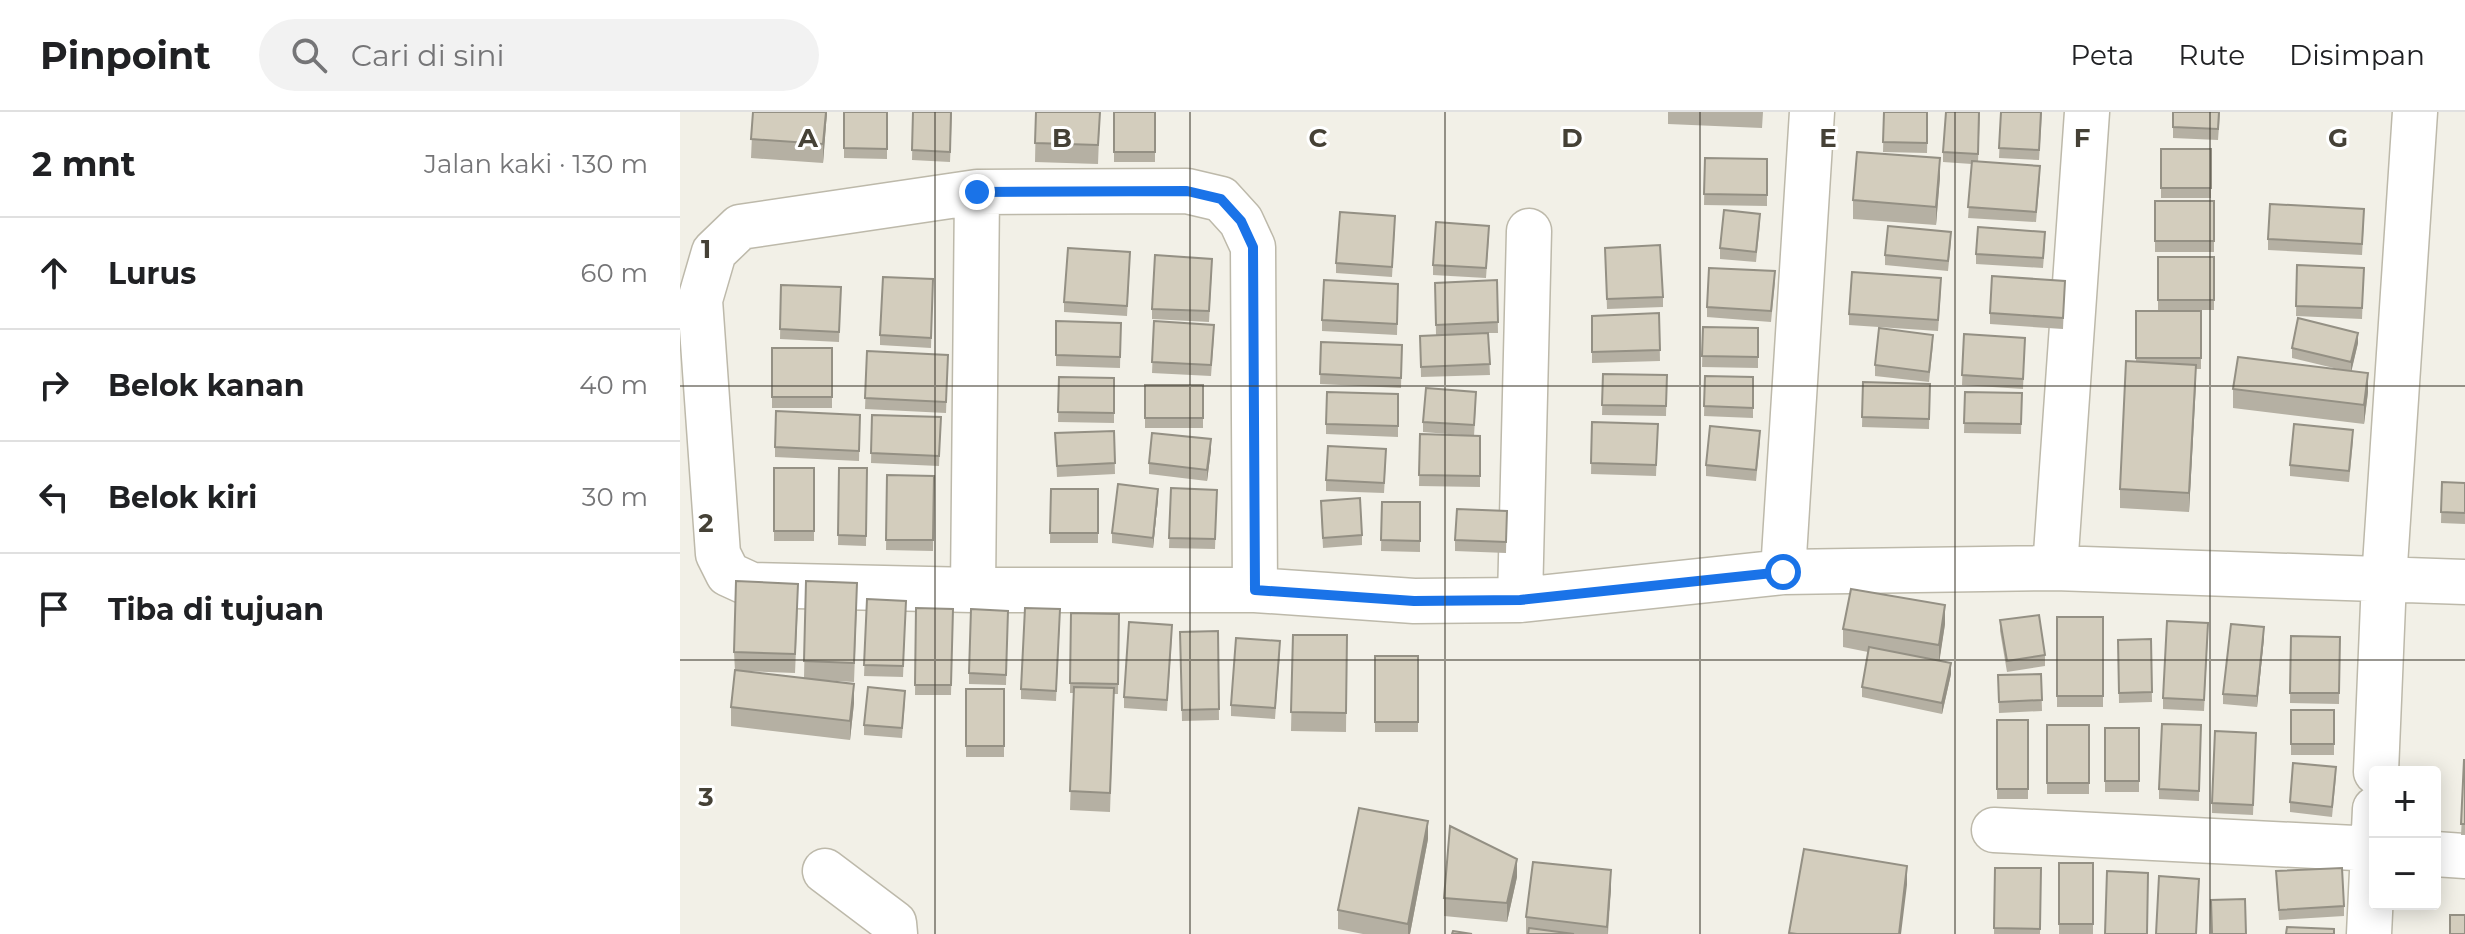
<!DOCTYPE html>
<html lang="id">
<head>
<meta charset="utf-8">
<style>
  body { margin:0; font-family:Montserrat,sans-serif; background:#f2f2f2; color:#202124 }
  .controls { position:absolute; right:24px; bottom:24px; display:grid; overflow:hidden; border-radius:8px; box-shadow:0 4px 20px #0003 }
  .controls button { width:72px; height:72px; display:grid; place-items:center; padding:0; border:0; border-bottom:2px solid #e0e0e0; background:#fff; color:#202124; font:40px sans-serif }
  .stop { position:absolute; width:24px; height:24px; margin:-18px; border:6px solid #1a73e8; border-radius:50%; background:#fff }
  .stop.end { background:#1a73e8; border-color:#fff; box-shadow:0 2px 8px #0008 }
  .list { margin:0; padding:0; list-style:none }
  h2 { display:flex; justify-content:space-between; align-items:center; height:104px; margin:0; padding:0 32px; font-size:34px }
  h2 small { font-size:26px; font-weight:400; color:#757577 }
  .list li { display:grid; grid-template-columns:52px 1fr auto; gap:24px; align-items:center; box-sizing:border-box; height:112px; padding:0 32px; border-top:2px solid #e0e0e0 }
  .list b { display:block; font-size:30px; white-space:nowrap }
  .list em { font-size:26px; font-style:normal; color:#757577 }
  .icon { flex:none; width:44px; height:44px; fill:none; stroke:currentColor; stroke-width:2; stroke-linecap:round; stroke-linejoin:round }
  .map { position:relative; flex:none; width:1785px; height:822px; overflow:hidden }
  header { display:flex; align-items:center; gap:48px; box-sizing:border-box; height:112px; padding:0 40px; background:#fff; border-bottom:2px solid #e0e0e0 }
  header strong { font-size:38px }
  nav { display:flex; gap:44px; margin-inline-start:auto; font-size:28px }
  .search { width:560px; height:72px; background:#f2f2f2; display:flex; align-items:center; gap:20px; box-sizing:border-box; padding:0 28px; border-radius:44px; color:#757577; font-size:30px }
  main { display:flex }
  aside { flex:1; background:#fff }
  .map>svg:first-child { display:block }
</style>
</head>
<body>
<header>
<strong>Pinpoint</strong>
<div class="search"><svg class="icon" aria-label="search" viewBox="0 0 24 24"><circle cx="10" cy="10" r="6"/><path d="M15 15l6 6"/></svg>Cari di sini</div>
<nav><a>Peta</a><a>Rute</a><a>Disimpan</a></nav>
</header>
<main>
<aside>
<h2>2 mnt<small>Jalan kaki · 130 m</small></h2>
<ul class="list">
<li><svg class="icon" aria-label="ahead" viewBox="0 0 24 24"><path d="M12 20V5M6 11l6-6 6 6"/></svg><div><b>Lurus</b></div><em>60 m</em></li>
<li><svg class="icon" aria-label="right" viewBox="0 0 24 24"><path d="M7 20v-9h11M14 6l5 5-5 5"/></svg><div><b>Belok kanan</b></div><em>40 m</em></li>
<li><svg class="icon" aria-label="left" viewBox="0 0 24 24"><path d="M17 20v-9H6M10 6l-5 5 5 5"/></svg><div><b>Belok kiri</b></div><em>30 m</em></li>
<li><svg class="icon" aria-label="arrive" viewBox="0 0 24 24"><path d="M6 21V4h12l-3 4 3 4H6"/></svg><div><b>Tiba di tujuan</b></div></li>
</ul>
</aside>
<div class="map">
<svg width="1785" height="822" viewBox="0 0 1785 822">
  <rect width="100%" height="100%" fill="#f2f0e7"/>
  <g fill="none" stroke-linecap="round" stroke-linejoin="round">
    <defs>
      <path id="minor" d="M1375 456 1407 0
        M1103 460 1132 0
        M293 478 297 80
        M575 478 573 135 561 109 541 87 507 79 297 80 60 115 34 140 20 188 38 442 48 462 72 473 293 478H575L734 489 840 488 1103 460 1375 456 1785 470
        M840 488 849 119
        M1696 660 1704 468 1735 0
        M1314 718 1695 737
        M1755 742 1785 744
        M145 759 214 811 215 822
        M1689 822 1695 697"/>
    </defs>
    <!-- minor casing -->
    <use href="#minor" stroke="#bdb9aa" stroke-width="47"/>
    <!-- minor -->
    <use href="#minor" stroke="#fff" stroke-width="44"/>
  </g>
  <!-- wall -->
  <path fill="#b5b0a3" d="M73 0H147L143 51 71 46Z
    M164 0H207V47L164 46Z
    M233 0H272L270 50 232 48Z
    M356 0H420L418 52 355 50Z
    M434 0H475V50H434Z
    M988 0H1083L1082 16 988 12Z
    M1204 0H1248L1247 41 1203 40Z
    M1300 0 1298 50 1360 65 1356 110 1288 106 1292 52 1263 50V40Z
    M1321 0H1362L1359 48 1319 46Z
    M1493 0H1540L1538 28 1493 26Z
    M1481 37H1531V86H1481Z
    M1025 46 1087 47V94L1024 93Z
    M1260 65 1256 113 1173 107V88Z
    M1475 89H1534V140H1475Z
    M1684 108 1682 143 1588 138V127Z
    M1080 112 1076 150 1040 147V136Z
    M715 114 712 165 656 161V151Z
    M809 124 806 166 753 163V153Z
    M1271 130 1268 159 1205 153V143Z
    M1365 131 1363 156 1296 152V142Z
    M925 136 983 185V195L927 197Z
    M1478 145H1534V198H1478Z
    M450 150 447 204 384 200V190Z
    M1617 153 1684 156 1682 207 1616 204Z
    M532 157 529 210 472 207V197Z
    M253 167 251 236 200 233V223Z
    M817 168 818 221H808L810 263 741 265 740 224 756 223 755 171Z
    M1385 169 1383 217 1310 212V201Z
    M1095 170 1091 210 1027 205V195Z
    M101 173 161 175 159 230 100 227Z
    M1261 177 1258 219 1169 213V202Z
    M718 183 717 223 642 219V208Z
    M1456 199H1521V257H1516L1509 400 1440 396V377L1456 250Z
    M979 201 980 249 912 251V204Z
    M376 209 441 211 440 256 376 254Z
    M474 209 534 224 531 264 472 261Z
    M1023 215 1078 216V256L1022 255Z
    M1284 222 1345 226 1343 277 1282 273Z
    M641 230 722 233 721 276 640 272Z
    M1678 231 1671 259 1688 280 1684 312 1553 296V277L1658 257 1612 246V236Z
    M1253 233 1249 270 1195 264V253Z
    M92 236H152V296H92Z
    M187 239 268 243 266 301 185 297Z
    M923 262 987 263 986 304 922 303Z
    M1025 264 1073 265V306L1024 304Z
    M379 265 434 266V311L378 310Z
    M1183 270 1250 272 1249 317 1182 315Z
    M465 273H523V316H465Z
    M1285 280 1342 281 1341 322 1284 321Z
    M718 282V325L646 322V312Z
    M796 291 794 324 743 320V310Z
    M180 303 179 349 95 345V335Z
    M192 303 261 305 259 354 191 351Z
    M912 310 978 312 976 364 911 362Z
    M434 319 435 362 377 365 375 321Z
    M740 322 800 324V375L739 374Z
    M1673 329 1669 370 1610 364V353Z
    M1080 330 1076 369 1026 364V353Z
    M531 338 527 369 469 362V351Z
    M706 347 704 381 646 379V368Z
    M94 356H134V429H94Z
    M159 356H187L186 434 158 433Z
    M207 363 254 364 253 439 206 438Z
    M1762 370 1785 371V412L1761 411Z
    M491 376 537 378 535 437 489 436Z
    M371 377H418V431H370Z
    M478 387 473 436 432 431V421Z
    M702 390H740V440L701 439Z
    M641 399 682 423V433L643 436Z
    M827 399 826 441 775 439V428Z
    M126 469 177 490 174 570 140 568 174 591 170 628 51 614V595L55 559 54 540 118 491 115 561 60 559 124 566Z
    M187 487 226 489 223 565 184 564Z
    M236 496 273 497 271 583H235Z
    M328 499 326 573 289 572V561Z
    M391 501 439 502 438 582H434L430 700 390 698 394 581H390Z
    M1377 505H1423V595H1377Z
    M380 507 376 589 341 587V577Z
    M1320 508 1365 543V554L1327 560 1320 519Z
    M1265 512 1259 549 1271 562 1262 602 1182 585V575L1188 540 1163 535V517Z
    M538 519 539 608 502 609 500 520Z
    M1528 522 1524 599 1483 597V586Z
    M613 523H667L666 620 611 619Z
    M492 524 487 599 444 596V585Z
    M1611 524 1660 525 1659 592 1610 591Z
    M1584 526 1577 595 1543 592V582Z
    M1471 527 1472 590 1439 591 1438 528Z
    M600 539 595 607 551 604V593Z
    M695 544H738V620H695Z
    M1361 562 1362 599 1319 601 1318 563Z
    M286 577H324V645H286Z
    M225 589 222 626 184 623V613Z
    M1611 598H1654V643H1611Z
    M1317 608H1348V687H1317Z
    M1367 613H1409V682H1367Z
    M1521 613 1519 689 1479 687V677Z
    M1425 616H1459V680H1425Z
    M1576 621 1573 703 1532 701V691Z
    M1785 648V723H1781Z
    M1656 665 1652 705 1610 700V690Z
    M748 727 730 822H683L658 817V798Z
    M1379 751H1413V822H1379Z
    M1315 756H1361L1360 822H1314Z
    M1596 759 1664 794V804L1599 808Z
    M837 765 827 810 764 804V786Z
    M931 777 928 822H846V805Z"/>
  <!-- shaded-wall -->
  <path fill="#949084" d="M146 0H147L143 51V32Z
    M1260 46V65L1256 113V95Z
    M1678 221V231L1671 261V250Z
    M1516 253V272L1509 400V381Z
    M1688 261V280L1684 312V293Z
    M531 327V338L527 369V358Z
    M478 377V387L473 436V426Z
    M1265 493V512L1259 552V533Z
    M1584 515V526L1577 595V584Z
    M1271 551V562L1262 602V591Z
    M174 572V591L170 628V609Z
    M748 709V727L730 822H728V812Z
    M837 747V765L827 810V791Z
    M1227 754V773L1221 822H1219Z
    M931 758V777L927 822V815Z"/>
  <!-- building -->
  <path fill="#d3cdbd" stroke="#949084" stroke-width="2" d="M73 0H146L143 32 71 27Z
    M164 0H207V37L164 36Z
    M233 0H271L270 40 232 38Z
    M356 0H420L418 33 355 31Z
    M434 0H475V40H434Z
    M1204 0H1247V31L1203 30Z
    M1266 0H1299L1298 42 1263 40Z
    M1321 0H1361L1359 38 1319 36Z
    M1493 0H1539L1538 17 1493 15Z
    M1481 37H1531V76H1481Z
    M1177 40 1260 46 1256 95 1173 88Z
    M1025 46 1087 47V83L1024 82Z
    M1292 49 1360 54 1356 100 1288 95Z
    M1475 89H1534V129H1475Z
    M1590 92 1684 97 1682 132 1588 127Z
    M1044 98 1080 102 1076 140 1040 136Z
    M660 100 715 104 712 155 656 151Z
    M756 110 809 114 806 156 753 153Z
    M1208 114 1271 120 1268 149 1205 143Z
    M1298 115 1365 120 1363 146 1296 142Z
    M980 133 983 185 927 187 925 136Z
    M388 136 450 140 447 194 384 190Z
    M475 143 532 147 529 199 472 197Z
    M1478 145H1534V188H1478Z
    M1617 153 1684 156 1682 196 1616 194Z
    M1029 156 1095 159 1091 199 1027 195Z
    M1172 160 1261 166 1258 208 1169 202Z
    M1312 164 1385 169 1383 206 1310 201Z
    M203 165 253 167 251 226 200 223Z
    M644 168 718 172 717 212 642 208Z
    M817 168 818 210 756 213 755 171Z
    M101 173 161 175 159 220 100 217Z
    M1456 199H1521V246H1456Z
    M979 201 980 238 912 240V204Z
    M1618 206 1678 221 1671 250 1612 236Z
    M376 209 441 211 440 245 376 243Z
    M474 209 534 213 531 253 472 250Z
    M1023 215 1078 216V245L1022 244Z
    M1199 216 1253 223 1249 260 1195 253Z
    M808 221 810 252 741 255 740 224Z
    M1284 222 1345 226 1343 267 1282 263Z
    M641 230 722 233 721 266 640 262Z
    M92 236H152V285H92Z
    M187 239 268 243 266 290 185 286Z
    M1558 245 1688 261 1684 293 1553 277Z
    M1446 249 1516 253 1509 381 1440 377Z
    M923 262 987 263 986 294 922 293Z
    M1025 264 1073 265V296L1024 294Z
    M379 265 434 266V301L378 300Z
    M1183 270 1250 272 1249 307 1182 305Z
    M465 273H523V306H465Z
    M746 276 796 280 794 313 743 310Z
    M647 280 718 282V314L646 312Z
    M1285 280 1342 281 1341 312 1284 311Z
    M96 299 180 303 179 339 95 335Z
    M192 303 261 305 259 344 191 341Z
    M912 310 978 312 976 353 911 351Z
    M1614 312 1673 318 1669 359 1610 353Z
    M1030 314 1080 319 1076 358 1026 353Z
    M434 319 435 351 377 354 375 321Z
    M472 321 531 327 527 358 469 351Z
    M740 322 800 324V364L739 363Z
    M648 334 706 337 704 371 646 368Z
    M94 356H134V419H94Z
    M159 356H187L186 424 158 423Z
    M207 363 254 364 253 428H206Z
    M1762 370 1785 371V401L1761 400Z
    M438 372 478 377 473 426 432 421Z
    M491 376 537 378 535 427 489 426Z
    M371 377H418V421H370Z
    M680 386 682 423 643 426 641 389Z
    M702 390H740V429L701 428Z
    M777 397 827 399 826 430 775 428Z
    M56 469 118 472 115 542 54 540Z
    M126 469 177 471 174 551 124 549Z
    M1171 477 1265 493 1259 533 1163 517Z
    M187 487 226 489 223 554 184 553Z
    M236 496 273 497 271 573H235Z
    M345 496 380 497 376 579 341 577Z
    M291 497 328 499 326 563 289 561Z
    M391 501 439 502 438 572 390 571Z
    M1359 503 1365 543 1327 549 1320 508Z
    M1377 505H1423V584H1377Z
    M1487 509 1528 511 1524 588 1483 586Z
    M449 510 492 513 487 588 444 585Z
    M1551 512 1584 515 1577 584 1543 582Z
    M538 519 539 597 502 598 500 520Z
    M613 523H667L666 601 611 600Z
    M1611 524 1660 525 1659 581H1610Z
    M556 526 600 529 595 596 551 593Z
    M1471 527 1472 580 1439 581 1438 528Z
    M1189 535 1271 551 1262 591 1182 575Z
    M695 544H738V610H695Z
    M55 558 174 572 170 609 51 595Z
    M1361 562 1362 588 1319 590 1318 563Z
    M188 575 225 579 222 616 184 613Z
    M394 575 434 576 430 681 390 679Z
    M286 577H324V634H286Z
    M1611 598H1654V632H1611Z
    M1317 608H1348V677H1317Z
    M1482 612 1521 613 1519 679 1479 677Z
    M1367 613H1409V671H1367Z
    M1425 616H1459V669H1425Z
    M1535 619 1576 621 1573 693 1532 691Z
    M1784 648H1785V712H1781Z
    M1613 651 1656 655 1652 695 1610 690Z
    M679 696 748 709 728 812 658 798Z
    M770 714 837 747 827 791 764 786Z
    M1124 737 1227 754 1219 822H1117L1109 821Z
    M853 750 931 758 927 815 846 805Z
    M1379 751H1413V812H1379Z
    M1315 756H1361L1360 817 1314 816Z
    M1662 756 1664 794 1599 798 1596 759Z
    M1427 759 1468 761 1467 822H1425Z
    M1479 764 1519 767 1516 822H1476Z
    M1565 787 1566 822H1532L1531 788Z
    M1770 803H1785V822H1770Z
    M1607 815 1654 817V822H1606Z
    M849 816 894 822H848Z
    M773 819 792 822H772Z"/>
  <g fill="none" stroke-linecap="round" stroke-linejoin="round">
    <!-- route -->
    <path stroke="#1a73e8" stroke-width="10" d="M297 80 507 79 541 87 561 109 573 135 575 478 734 489 840 488 1103 460"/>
  </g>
  <!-- grid -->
  <path fill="none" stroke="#454136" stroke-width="2" stroke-opacity="0.55" d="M255 0V822M510 0V822M765 0V822M1020 0V822M1275 0V822M1530 0V822M0 274H1785M0 548H1785"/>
  <g font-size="26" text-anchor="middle" font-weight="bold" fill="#454136" stroke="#fff" stroke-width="6" stroke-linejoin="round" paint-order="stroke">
    <text x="128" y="35">A</text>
    <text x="382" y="35">B</text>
    <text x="638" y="35">C</text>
    <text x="892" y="35">D</text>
    <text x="1148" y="35">E</text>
    <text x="1402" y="35">F</text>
    <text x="1658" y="35">G</text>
    <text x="26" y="146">1</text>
    <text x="26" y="420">2</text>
    <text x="26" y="694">3</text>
  </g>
</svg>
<div class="controls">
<button>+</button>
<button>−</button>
</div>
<div class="stop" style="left:1103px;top:460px"></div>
<div class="stop end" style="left:297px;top:80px"></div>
</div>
</main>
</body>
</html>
